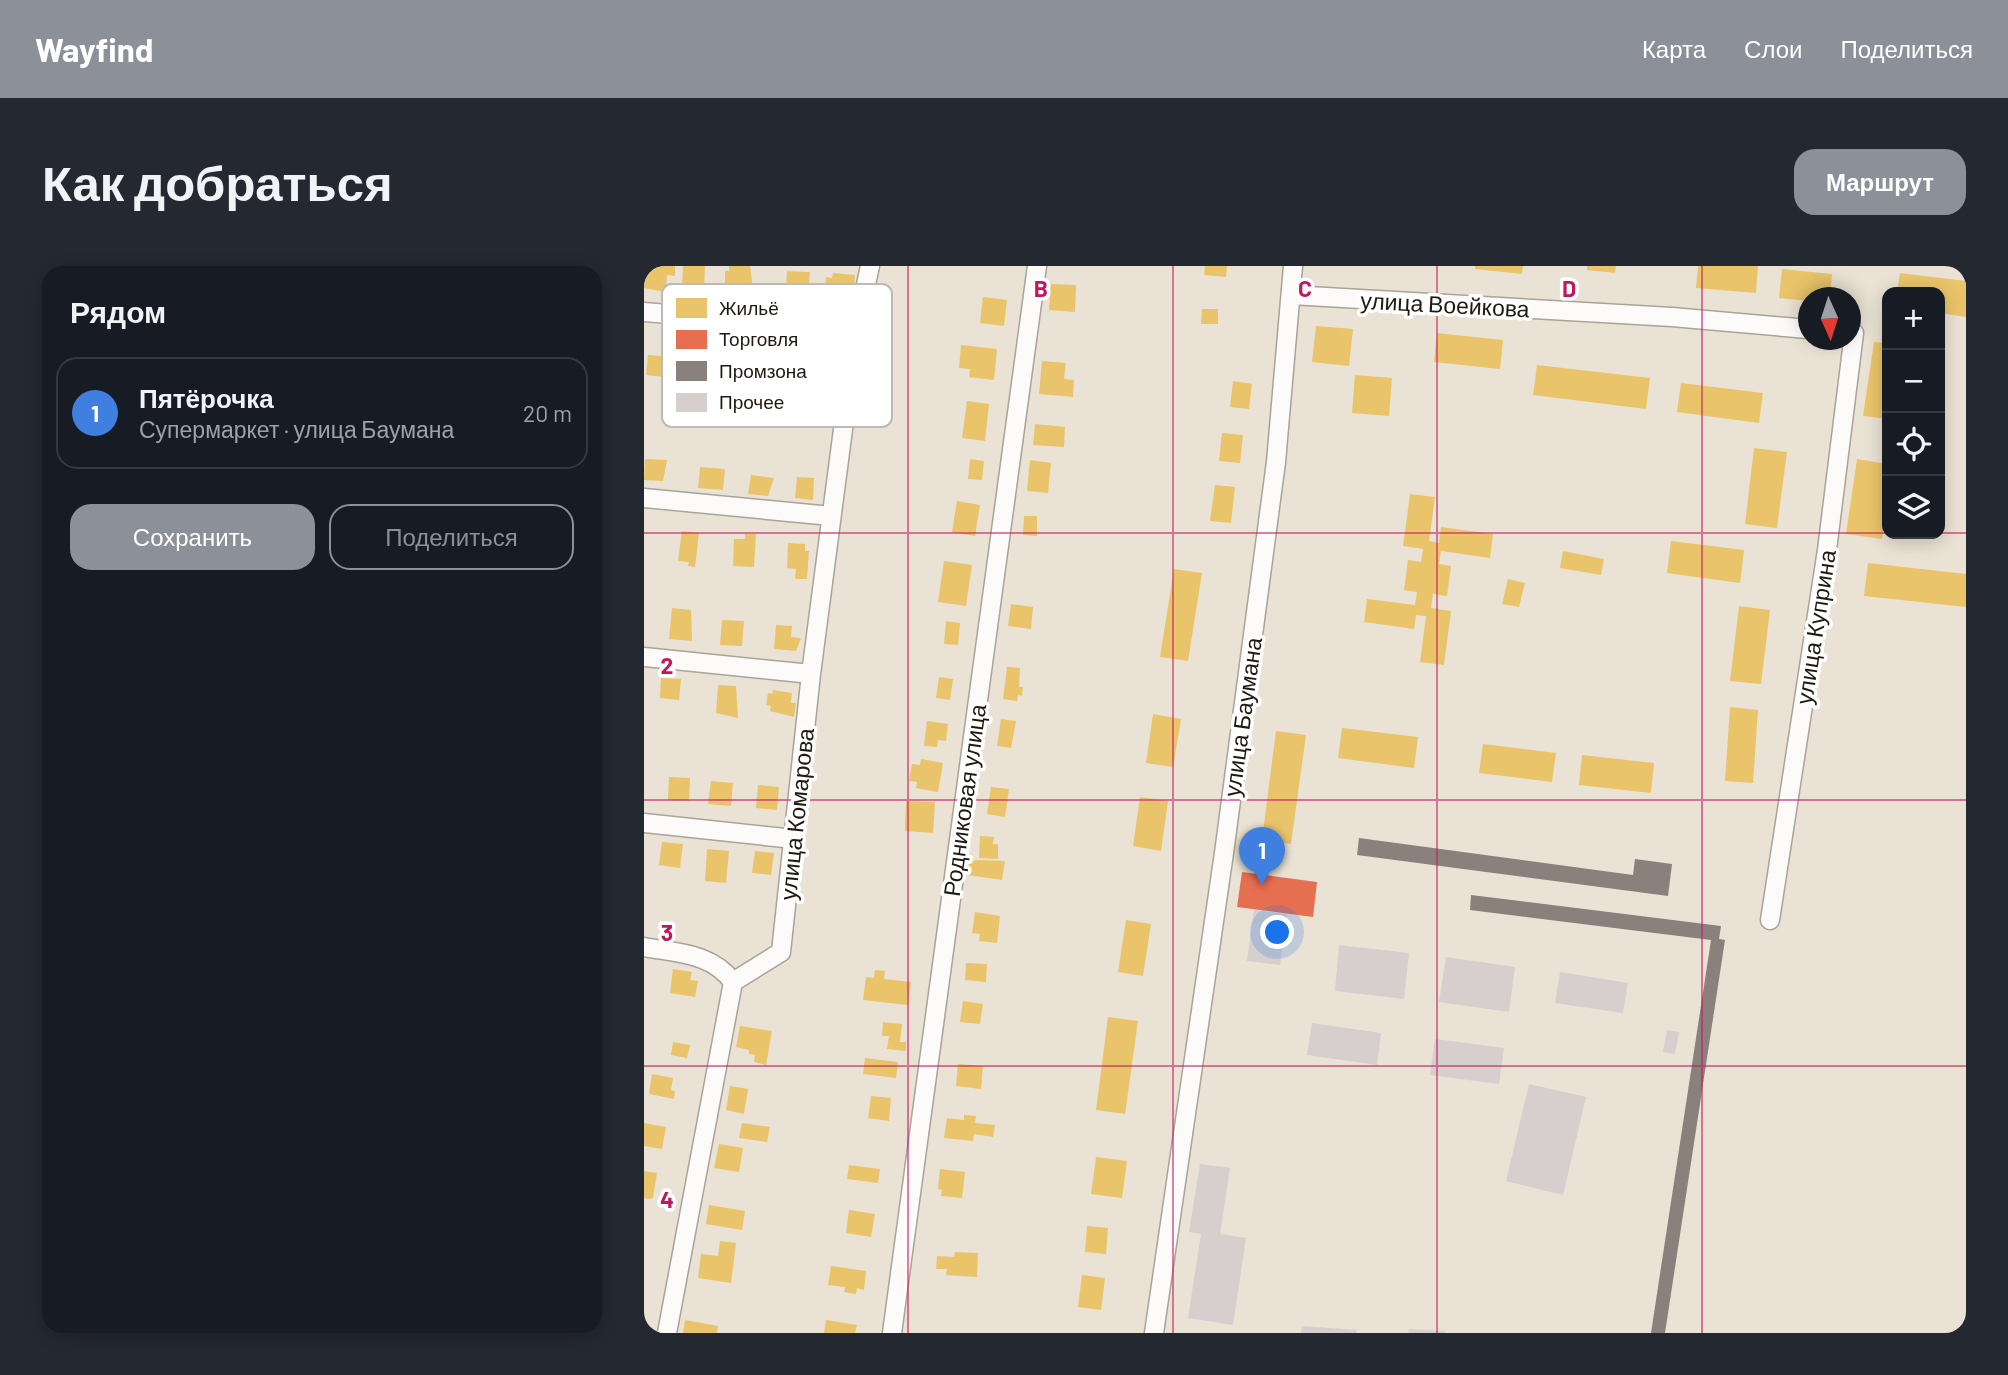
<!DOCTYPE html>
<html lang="ru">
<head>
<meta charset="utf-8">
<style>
  body { margin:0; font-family:Barlow,sans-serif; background:#242831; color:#f1f3f6 }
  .controls { position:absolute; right:21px; top:21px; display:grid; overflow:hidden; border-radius:14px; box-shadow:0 4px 18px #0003 }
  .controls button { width:63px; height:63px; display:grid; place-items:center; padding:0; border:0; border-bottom:2px solid #363941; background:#171b24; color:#f1f3f6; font:35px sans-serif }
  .compass { position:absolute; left:1154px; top:21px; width:63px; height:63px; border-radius:50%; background:#171b24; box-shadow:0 4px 18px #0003; rotate:177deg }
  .you { position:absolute; left:634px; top:667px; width:24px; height:24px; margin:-18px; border:5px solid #fff; border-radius:50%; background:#1a73e8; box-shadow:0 0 0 10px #1a73e833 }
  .badge { display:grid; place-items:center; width:46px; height:46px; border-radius:50%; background:#8c9099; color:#fff; font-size:23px; font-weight:700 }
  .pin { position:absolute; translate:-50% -58px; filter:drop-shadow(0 2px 4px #0008) }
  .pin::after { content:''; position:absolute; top:37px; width:24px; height:21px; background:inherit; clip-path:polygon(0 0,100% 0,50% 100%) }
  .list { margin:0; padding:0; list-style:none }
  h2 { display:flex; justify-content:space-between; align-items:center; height:91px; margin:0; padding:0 28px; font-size:30px }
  h2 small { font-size:23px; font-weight:400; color:#9ea1a6 }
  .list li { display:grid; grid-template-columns:46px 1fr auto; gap:21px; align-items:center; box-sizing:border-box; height:112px; margin:0 14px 14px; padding:0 14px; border:2px solid #363941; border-radius:21px }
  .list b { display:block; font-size:26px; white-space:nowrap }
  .list p { margin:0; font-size:23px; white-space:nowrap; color:#9ea1a6 }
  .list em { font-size:23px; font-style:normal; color:#9ea1a6 }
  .actions { display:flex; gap:14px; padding:21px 28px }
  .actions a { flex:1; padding:16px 0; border:2px solid #8c9099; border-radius:21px; text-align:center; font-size:24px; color:#8c9099 }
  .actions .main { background:#8c9099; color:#fff }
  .icon { flex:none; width:38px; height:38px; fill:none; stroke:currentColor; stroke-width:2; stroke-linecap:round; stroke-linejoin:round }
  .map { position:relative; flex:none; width:1322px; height:1067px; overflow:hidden; border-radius:21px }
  header { display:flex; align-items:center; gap:42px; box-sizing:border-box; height:98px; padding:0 35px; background:#8c9099; color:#fff }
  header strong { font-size:33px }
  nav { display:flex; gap:38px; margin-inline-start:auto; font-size:24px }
  .intro { display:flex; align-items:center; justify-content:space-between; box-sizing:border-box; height:168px; padding:0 42px }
  h1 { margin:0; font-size:49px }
  .button { padding:18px 32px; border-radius:21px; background:#8c9099; color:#fff; font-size:24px; font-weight:700 }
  main { display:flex; gap:42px; padding:0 42px }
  aside { flex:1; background:#171b24; border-radius:21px; box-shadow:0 4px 18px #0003 }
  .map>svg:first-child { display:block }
</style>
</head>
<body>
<header>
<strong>Wayfind</strong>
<nav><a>Карта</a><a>Слои</a><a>Поделиться</a></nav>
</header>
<div class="intro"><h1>Как добраться</h1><a class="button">Маршрут</a></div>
<main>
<aside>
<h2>Рядом<small></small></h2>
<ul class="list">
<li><span class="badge" style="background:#3f7fe0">1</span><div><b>Пятёрочка</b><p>Супермаркет · улица Баумана</p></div><em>20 m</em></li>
</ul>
<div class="actions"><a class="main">Сохранить</a><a>Поделиться</a></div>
</aside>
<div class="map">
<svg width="1322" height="1067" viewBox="0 0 1322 1067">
  <rect width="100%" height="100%" fill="#eae2d4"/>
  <!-- homes -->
  <path fill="#e9c46a" d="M1 0H31V10L23 9 22 26 0 22Z
    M39 0H61L60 26 38 25Z
    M85 0H106L109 23H105V29H81V5H85Z
    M561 0H583L582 11 560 9Z
    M831 0H879L878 8 831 3Z
    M943 0H972L971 7 943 4Z
    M1054 0H1114L1112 27 1052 22Z
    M1138 3 1188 8 1186 32H1164V35L1135 32Z
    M143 5 166 6 163 42 141 41Z
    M189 7 211 9 209 37 180 34 182 11 188 12Z
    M1256 7 1322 15V51L1296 47V26H1253Z
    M407 18 432 19 431 46 405 44Z
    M339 31 363 34 360 60 336 57Z
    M558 43H574V58H557Z
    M672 60 709 63 705 100 668 96Z
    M793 67 859 74 856 103 790 96Z
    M1230 76 1243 77V153L1219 150Z
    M317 79 353 83 350 114 325 111 326 103 315 102Z
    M4 89 31 91 29 112 2 109Z
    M398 95 422 97 420 113 430 114 429 131 395 128Z
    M893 99 1006 112 1002 143 889 129Z
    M711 109 748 112 745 150 708 147Z
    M589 115 608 118 605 143 586 141Z
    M1037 117 1119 127 1115 157 1033 146Z
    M323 135 345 138 341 175 318 172Z
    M391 158 421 161 420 181 389 179Z
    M578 167 599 169 596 197 575 195Z
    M1110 182 1143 186 1133 262 1101 258Z
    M1 193 23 194 19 215 0 214Z
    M326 193 340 195 338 214 324 213Z
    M1213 193 1243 198V240L1238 273 1202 268Z
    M386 194 407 197 404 227 383 225Z
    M56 201 81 203 79 224 54 222Z
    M107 209 130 212 124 230 104 228Z
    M153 211 170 212 169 234 151 232Z
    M571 219 591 221 587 257 566 255Z
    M766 228 791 231 785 275 795 277 797 261 849 268 846 292 797 285 795 298 807 300 803 330 789 328 787 342 807 345 800 399 776 396 782 350 772 349 770 363 720 356 723 333 771 339 773 326 760 324 764 294 777 296 779 283 759 280Z
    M313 235 336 239 331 270 308 266Z
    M380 250H393V270L379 269Z
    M38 265 55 267 51 301 44 300 45 296 34 295Z
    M101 268H112L110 301 89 300 90 273H101Z
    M1027 275 1100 284 1096 317 1023 307Z
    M144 277 161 278V285H165L163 313H151L152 303 143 302Z
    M919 285 960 293 957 309 916 302Z
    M300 295 328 299 322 340 294 336Z
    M1224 297 1322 308V341L1220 330Z
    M530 303 558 307 544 395 516 391Z
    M864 313 881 317 875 341 858 338Z
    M367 338 389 341 387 363 364 360Z
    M1095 340 1126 344 1117 418 1086 415Z
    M28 342 47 344 48 375 25 373Z
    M78 354 100 355 98 380 76 379Z
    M302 355 316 357 314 379 300 378Z
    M132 359 148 360 147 371 157 372 152 385 130 383Z
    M363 401 376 402 375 421H379L378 430 374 429 373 435 359 433Z
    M295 411 309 413 306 434 292 432Z
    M17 412 37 413 35 434 16 432Z
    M74 419 92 420 94 452 72 447Z
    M129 424 148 427 147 437H152L150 451 126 445 127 440 122 439 124 427 128 428Z
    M1086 441 1114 444 1109 517 1081 515Z
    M509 448 537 453 529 501 502 497Z
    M357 453 372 455 367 482 353 480Z
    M283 455 304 458 302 475 294 474 293 481 280 480Z
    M698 462 774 471 770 502 694 492Z
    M632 465 662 469 647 578 618 574Z
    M839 478 912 487 908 516 835 507Z
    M938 489 1010 497 1007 527 935 519Z
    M277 493 299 497 294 526 272 522 273 516 265 515 268 498 276 499Z
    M25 511 46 512 45 535 24 534Z
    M67 515 89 517 87 540 64 538Z
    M114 519 135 521 133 544 112 542Z
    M347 521 365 523 361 551 343 548Z
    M496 531 524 535 517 585 489 580Z
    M262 535 291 536 289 567 261 565Z
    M336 570 350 571 349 578H354V593L335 592Z
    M18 576 39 578 36 602 15 599Z
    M63 583 85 585 82 617 61 615Z
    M111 585 130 587 127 609 108 607Z
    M334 594 361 595 358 614 324 609 326 595Z
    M331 646 356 650 353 677 335 675 336 668 328 667Z
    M482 654 507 658 499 710 474 706Z
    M322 697 343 698 342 716 321 714Z
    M29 703 48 706 46 714 54 715 51 731 26 727Z
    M231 704 241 705 240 713 267 716 264 739 219 734 222 711 230 712Z
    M319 735 339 738 336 758 316 756Z
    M464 751 494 755 481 848 452 844Z
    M239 756 258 758 256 776H262V785L243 783 245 770H238Z
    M96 760 128 765 122 799 110 796 111 789 105 788V784L92 781Z
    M29 776 46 779 43 792 27 789Z
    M221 792 254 796 252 812 219 808Z
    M314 798 339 800 337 823 312 820Z
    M8 808 29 812 27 824 31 825 30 833 5 828Z
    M86 820 104 823 100 848 82 844Z
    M227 830 247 832 245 855 224 852Z
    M320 849 332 850 331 857 351 859 349 871 330 868 329 875 300 872 303 852 320 854Z
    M0 857 22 861 18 883 0 880Z
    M98 857 126 861 123 876 95 872Z
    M75 878 99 882 95 906 70 902Z
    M452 891 483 895 478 932 447 928Z
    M205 899 236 903 234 917 203 913Z
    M296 903 321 906 318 932 297 930 298 924 294 923Z
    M0 905 13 907 9 932 5 933 0 932Z
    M65 939 101 945 98 964 62 958Z
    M205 944 231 948 227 971 202 967Z
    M443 960 464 962 462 988 441 986Z
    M76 975 92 977 87 1017 54 1012 57 988 74 990Z
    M311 986 334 987 333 1011 302 1009 303 1003H292L293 990 310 991Z
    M187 1000 222 1005 220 1024 213 1022 212 1028 200 1026 201 1021 184 1019Z
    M438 1009 461 1012 457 1044 434 1041Z
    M41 1054 74 1060 73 1067H39Z
    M182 1054 213 1059 211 1067H180Z"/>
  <!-- shops -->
  <path fill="#e76f51" d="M598 606 673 616 669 651 593 641Z"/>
  <!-- industry -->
  <path fill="#8a817c" d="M715 572 989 609 991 593 1028 598 1024 630 713 589Z
    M827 629 1077 660 1075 673 1081 674 1021 1067H1007L1067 674 826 644Z"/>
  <!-- building -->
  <path fill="#d6cfcd" d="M610 644 643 648 636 699 603 695Z
    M695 679 765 687 760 733 691 725Z
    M802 691 871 701 865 746 795 736Z
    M916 706 984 717 979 747 911 737Z
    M668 757 737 767 733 799 663 789Z
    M1023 764 1035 766 1031 788 1019 786Z
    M791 773 860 782 855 818 786 809Z
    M885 818 942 831 919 929 862 915Z
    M556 898 586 902 576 968 602 972 589 1059 544 1052 557 968 545 966Z
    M658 1060 713 1064 712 1067H657Z
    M765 1063 801 1065V1067H764Z"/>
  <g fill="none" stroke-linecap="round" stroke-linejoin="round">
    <defs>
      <path id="minor" d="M647 29 1028 51 1164 63
        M0 46 212 64
        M0 232 187 250
        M0 391 167 408
        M0 557 150 573
        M1126 654 1183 284 1210 67H1206
        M0 681C33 687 68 687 89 716
        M23 1067 89 716 137 686 167 408 212 64 226 0
        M248 1067 393 0
        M510 1067 580 587 632 196 649 0"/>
    </defs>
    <!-- minor casing -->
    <use href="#minor" stroke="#a9a398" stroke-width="21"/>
    <!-- minor -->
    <use href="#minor" stroke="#fcfbf9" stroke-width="18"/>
  </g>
  <!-- grid -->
  <path fill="none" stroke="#c2185b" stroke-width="2" stroke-opacity="0.55" d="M264 0V1067M529 0V1067M793 0V1067M1058 0V1067M0 267H1243M1296 267H1322M0 534H1322M0 800H1322"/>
  <g text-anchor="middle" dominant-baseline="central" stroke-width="7" stroke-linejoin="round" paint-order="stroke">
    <!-- street labels -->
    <g font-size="23" fill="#1f1910" stroke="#fff">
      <text transform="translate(801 38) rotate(3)">улица Воейкова</text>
      <text transform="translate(1171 361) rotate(-81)">улица Куприна</text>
      <text transform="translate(598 451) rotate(-82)">улица Баумана</text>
      <text transform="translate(320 534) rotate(-82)">Родниковая улица</text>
      <text transform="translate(152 548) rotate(-84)">улица Комарова</text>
    </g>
  </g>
  <!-- legend -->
  <rect x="18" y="18" width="230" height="143" rx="10" fill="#fff" stroke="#bcbab7" stroke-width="2"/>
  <rect x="32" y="32" width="31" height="20" fill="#e9c46a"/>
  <rect x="32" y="64" width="31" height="19" fill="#e76f51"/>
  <rect x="32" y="95" width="31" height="20" fill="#8a817c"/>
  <rect x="32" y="127" width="31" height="19" fill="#d6cfcd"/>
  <g font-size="19" fill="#1f1910">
    <text x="75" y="49">Жильё</text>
    <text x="75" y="80">Торговля</text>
    <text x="75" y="112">Промзона</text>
    <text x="75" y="143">Прочее</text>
  </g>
  <g font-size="23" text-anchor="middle" font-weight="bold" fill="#c2185b" stroke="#fff" stroke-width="7" stroke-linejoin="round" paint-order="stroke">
    <text x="397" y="31">B</text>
    <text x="661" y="31">C</text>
    <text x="925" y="31">D</text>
    <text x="23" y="408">2</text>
    <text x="23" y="675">3</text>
    <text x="23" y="942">4</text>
  </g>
</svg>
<div class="controls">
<button>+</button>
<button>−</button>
<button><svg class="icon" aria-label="locate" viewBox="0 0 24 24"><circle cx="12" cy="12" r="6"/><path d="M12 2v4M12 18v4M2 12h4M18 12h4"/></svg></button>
<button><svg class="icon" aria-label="layers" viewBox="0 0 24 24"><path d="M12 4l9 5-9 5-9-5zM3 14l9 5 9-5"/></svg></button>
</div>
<svg class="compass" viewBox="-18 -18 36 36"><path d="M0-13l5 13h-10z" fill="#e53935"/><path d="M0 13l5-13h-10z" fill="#9ea1a6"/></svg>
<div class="you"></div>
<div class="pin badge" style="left:618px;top:619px;background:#3f7fe0">1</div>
</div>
</main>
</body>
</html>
